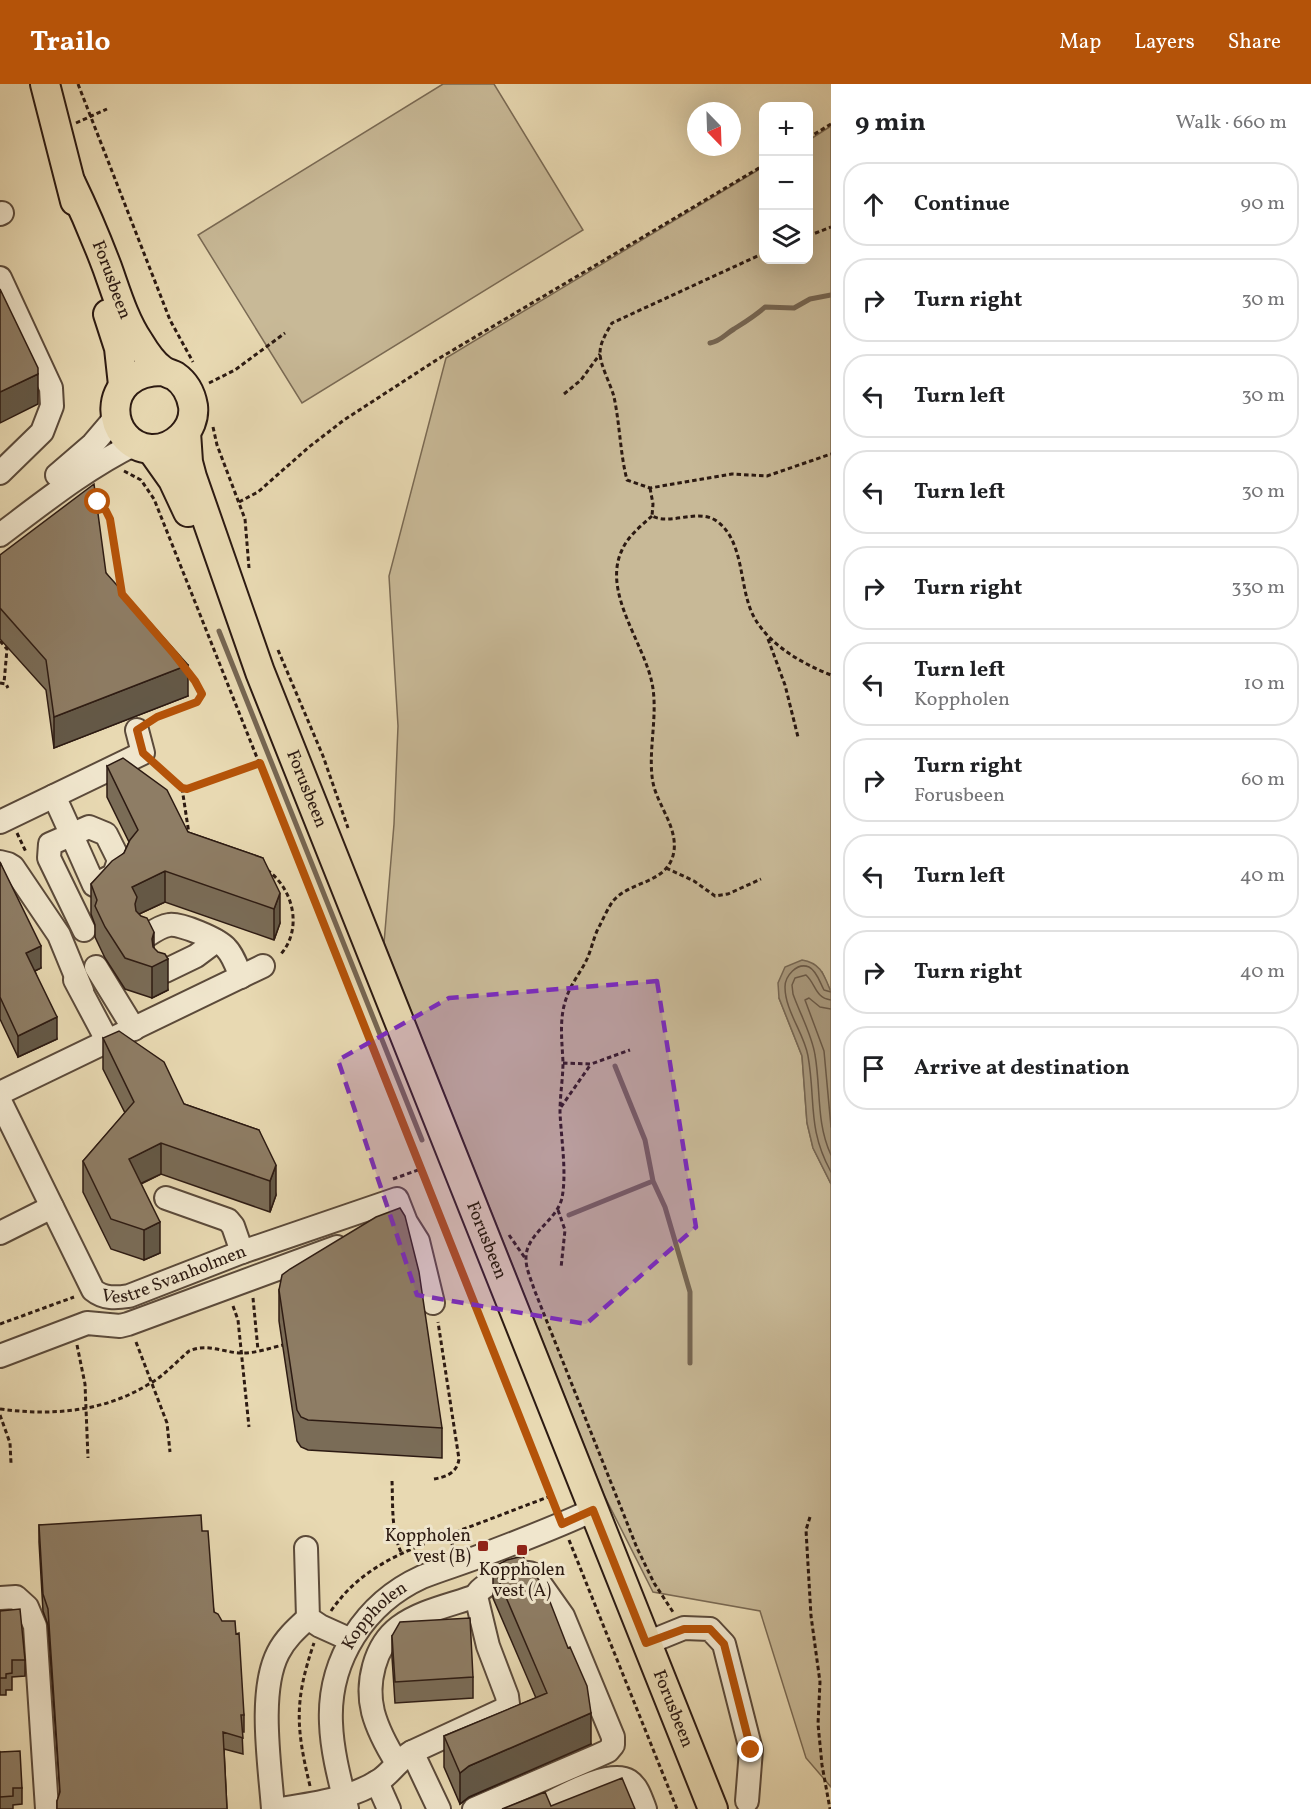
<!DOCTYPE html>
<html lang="en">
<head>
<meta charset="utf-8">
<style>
  body { margin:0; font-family:Vollkorn,serif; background:#f2f2f2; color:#202124 }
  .controls { position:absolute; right:18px; top:18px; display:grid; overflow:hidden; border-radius:12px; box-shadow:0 6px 24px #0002 }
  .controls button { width:54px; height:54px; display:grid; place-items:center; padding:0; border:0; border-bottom:2px solid #e0e0e0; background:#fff; color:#202124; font:30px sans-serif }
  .compass { position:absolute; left:687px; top:18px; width:54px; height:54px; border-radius:50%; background:#fff; box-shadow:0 6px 24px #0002; rotate:157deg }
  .stop { position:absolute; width:18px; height:18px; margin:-14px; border:4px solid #b45309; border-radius:50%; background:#fff }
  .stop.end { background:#b45309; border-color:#fff; box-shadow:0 2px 6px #0008 }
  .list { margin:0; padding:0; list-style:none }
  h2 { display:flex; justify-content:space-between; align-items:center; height:78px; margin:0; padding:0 24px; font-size:26px }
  h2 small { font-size:20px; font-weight:400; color:#757577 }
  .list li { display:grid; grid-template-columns:39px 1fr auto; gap:18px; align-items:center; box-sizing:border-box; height:84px; margin:0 12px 12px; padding:0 12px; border:2px solid #e0e0e0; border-radius:24px }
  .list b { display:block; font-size:22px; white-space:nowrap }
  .list p { margin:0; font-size:20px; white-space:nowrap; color:#757577 }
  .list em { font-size:20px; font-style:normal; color:#757577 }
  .icon { flex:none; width:33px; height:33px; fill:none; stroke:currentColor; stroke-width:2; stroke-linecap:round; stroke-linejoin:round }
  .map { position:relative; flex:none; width:831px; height:1725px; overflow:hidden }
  header { display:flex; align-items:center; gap:36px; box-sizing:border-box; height:84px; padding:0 30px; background:#b45309; color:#fff }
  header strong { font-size:28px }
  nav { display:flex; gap:33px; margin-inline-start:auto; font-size:21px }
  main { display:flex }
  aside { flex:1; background:#fff }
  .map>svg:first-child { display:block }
</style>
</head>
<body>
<header>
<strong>Trailo</strong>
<nav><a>Map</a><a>Layers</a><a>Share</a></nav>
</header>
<main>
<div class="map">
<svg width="831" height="1725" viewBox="0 0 831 1725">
  <rect width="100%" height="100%" fill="#e8d9b2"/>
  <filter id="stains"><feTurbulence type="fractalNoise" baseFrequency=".00333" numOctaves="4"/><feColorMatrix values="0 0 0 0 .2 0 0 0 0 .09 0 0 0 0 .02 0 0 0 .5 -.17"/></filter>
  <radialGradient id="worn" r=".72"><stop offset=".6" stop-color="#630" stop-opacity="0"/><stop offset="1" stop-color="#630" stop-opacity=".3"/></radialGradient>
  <!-- green -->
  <path fill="#c8b997" stroke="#7a6a54" stroke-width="1.5" d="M443 0H494L583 146 302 319 198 151Z
    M831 42V908L822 888 779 914 802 972 807 1039 813 1064 831 1100V1703L806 1674 760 1527 653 1508 604 1411 384 859 394 740 398 642 389 492 446 274 763 83 764 176H808L809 56Z"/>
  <!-- water -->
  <path fill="#a8987c" stroke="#766652" stroke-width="1.5" d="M802 876C821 879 824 891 831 908V1100L813 1064 807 1039 802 972 779 914 778 899 785 883Z"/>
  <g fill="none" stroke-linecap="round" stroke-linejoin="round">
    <!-- shore -->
    <path stroke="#6a5947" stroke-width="1.5" d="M831 908 824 906C820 899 817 887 809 883 797 878 785 892 785 903 785 927 804 949 808 972 816 1017 807 1044 831 1088
      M831 916C815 914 816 900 806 891L795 894 792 901 793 910C800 930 812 951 815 971 821 1005 816 1039 831 1071
      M831 925 820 923 809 914 805 916 824 967 831 1043"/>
    <!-- stream -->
    <path stroke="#766652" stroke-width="5" d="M710 259C721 257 724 251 734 245 745 238 755 232 765 223L794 224 810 215 831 211
      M219 547 422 1056
      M615 982 645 1056 653 1097 665 1123 690 1208V1279
      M569 1131 653 1097"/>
    <defs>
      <g id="minor">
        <path d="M0 130 2 129"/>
        <path d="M0 194 51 304 52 322 42 348 0 389"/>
        <path d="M57 391 93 360 116 333"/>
        <path d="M0 451C44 418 86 384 135 360"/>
        <path d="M54 712C68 742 81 772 94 801L114 791 119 776 106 750 89 743 50 760 49 774 84 846"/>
        <path d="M0 738 143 669 137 646"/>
        <path d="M0 778 8 780 13 783 59 851 82 907"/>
        <path d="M148 851C154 847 162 842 169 841 180 839 218 855 226 864 233 871 237 883 241 893"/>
        <path d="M96 883 134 945"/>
        <path d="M165 887 196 872 216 857"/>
        <path d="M75 896 108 958"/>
        <path d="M0 1009 263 882"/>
        <path id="s1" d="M0 1017 93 1206C104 1215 116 1214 129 1212L242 1168 397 1115 406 1138 418 1157 433 1219"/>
        <path d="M166 1114 228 1136 233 1142 242 1168"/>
        <path d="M0 1149 52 1123"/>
        <path d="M0 1272 87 1239 120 1242 128 1240 337 1163"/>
        <path d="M306 1464 308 1534 320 1542 351 1556"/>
        <path d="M0 1514 16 1513 27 1523 35 1542 47 1725"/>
        <path d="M647 1559 684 1544 710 1545 724 1560 751 1666 747 1717"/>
        <path d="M412 1668 439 1725"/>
        <path d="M397 1679C387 1663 378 1647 373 1628 366 1600 374 1562 399 1543 420 1527 451 1521 476 1512"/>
        <path d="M377 1698 389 1725"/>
        <path d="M273 1725C270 1682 258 1608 278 1569 285 1555 296 1545 308 1534"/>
        <path d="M280 1725C313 1720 351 1715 380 1696 392 1688 399 1675 412 1668L507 1624 508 1620 507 1612 488 1562 476 1512C481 1499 522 1483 534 1491L563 1532 613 1653V1661L608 1667 597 1672 474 1725"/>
        <path id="s2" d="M347 1725C340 1697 332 1668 331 1639 328 1576 365 1519 422 1493 442 1485 463 1479 483 1471 520 1457 557 1443 593 1426"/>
        <path d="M537 1725C557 1716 609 1684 629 1697 638 1703 641 1715 645 1725"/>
      </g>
      <g id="major">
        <path d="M45 0 75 117"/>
        <path id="s3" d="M71 99C84 126 96 154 107 183 116 208 124 236 139 258 145 268 153 280 162 286 166 289 171 290 175 292 185 299 191 310 193 322 196 346 173 366 151 365 105 362 98 286 163 287"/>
        <path d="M108 230 119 264 123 301"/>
        <path id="s4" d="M186 348 188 378 192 393 260 588 713 1725"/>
        <path d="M151 365 173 396 188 428"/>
      </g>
    </defs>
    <!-- minor casing -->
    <use href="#minor" stroke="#5b4a3a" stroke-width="26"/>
    <!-- major casing -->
    <use href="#major" stroke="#2c1a12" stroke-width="32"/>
    <!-- path -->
    <path stroke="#2c1a12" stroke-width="3" stroke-dasharray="4.5 3" stroke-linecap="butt" d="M78 0 170 236 193 278
      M76 39 107 25
      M808 54 831 40
      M808 152 831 143
      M764 169 612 239C607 248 600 258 600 269 600 281 611 301 614 313 620 341 620 369 627 396L650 404 732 390 767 392 831 370
      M209 299 235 286 285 249
      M564 310 581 296 600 270
      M213 343 217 361 245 435 249 484
      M124 387 141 396 154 415 555 1422
      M650 404 653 420 652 432C671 442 699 423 718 438 741 456 740 492 748 518 758 555 798 578 831 591
      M93 418H98C119 436 115 484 122 509
      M239 418 258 408 309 363 344 336 438 275 764 81
      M652 432C641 442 628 452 622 466 602 508 643 557 652 599 659 633 646 672 654 703 660 724 677 744 674 767 669 800 631 796 613 817 608 824 604 833 600 841 594 851 592 864 587 875 581 888 570 901 566 915 559 935 562 957 563 978 563 994 560 1011 560 1028 561 1054 567 1088 562 1114 557 1137 525 1150 526 1175 526 1185 531 1195 534 1205L637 1464 654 1499 673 1528
      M768 555 785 601 798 653
      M0 557 7 565 4 599
      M278 566 323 672 348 744
      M0 599 6 600 8 604
      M151 637C166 627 195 627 203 610L186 585
      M155 680 182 704 187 705 260 679
      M182 704 189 750
      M17 749 26 768
      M666 784 694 797 715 812 728 810 761 795
      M267 786C294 805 303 846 280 871
      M563 979 591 980 630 966
      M561 1023 591 980
      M393 1095 421 1085
      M558 1126 565 1146 561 1184
      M509 1151 525 1174
      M253 1214 258 1266
      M233 1222 238 1236 249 1343
      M0 1240 74 1213
      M136 1258 167 1339 170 1368
      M77 1261 85 1300 88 1374
      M0 1325C52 1332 104 1328 149 1300 164 1292 176 1278 189 1267 207 1259 222 1268 240 1269 253 1270 270 1264 283 1261
      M0 1331 10 1359 11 1379
      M434 1395C446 1393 457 1389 459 1375L438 1238
      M392 1397C393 1420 391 1447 401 1468
      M810 1433 806 1446 811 1532 820 1598 818 1640 822 1681 830 1725
      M449 1450 453 1463
      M569 1456 677 1725
      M331 1527C363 1480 410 1465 461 1446 491 1435 521 1423 551 1412
      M310 1702C296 1644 294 1617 314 1559"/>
    <!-- minor -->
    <use href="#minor" stroke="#f0e6cd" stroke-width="22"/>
    <!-- major -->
    <use href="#major" stroke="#e8d9b2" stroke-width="28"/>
  </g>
  <!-- wall -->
  <path fill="#7a6c57" stroke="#2c1a12" stroke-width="1.5" d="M0 471 106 489 188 612 54 664 46 606 0 555Z
    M107 682 188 748 263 774 280 839 274 856 165 818 139 830 154 864 168 906 152 914 125 905 105 874 95 853V841L91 830V800L124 769 129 758 107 713Z
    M0 778 41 884 35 887 57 955 18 973 0 935Z
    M103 954 184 1020 259 1046 276 1111 270 1128 161 1090 141 1100 160 1169 144 1176 111 1165 83 1108V1077L125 1029 103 985Z
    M279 1206 442 1344V1374L308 1366 301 1363 297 1357 279 1237Z
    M39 1441 202 1447 214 1528 244 1631V1648H242L243 1670 224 1665 227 1725H57V1717L60 1710 48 1541 43 1527 39 1458Z
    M493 1483 591 1660 469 1713 460 1720 444 1683V1652L536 1614 493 1514Z
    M0 1527 25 1576V1592L12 1593V1606H6V1611H0Z
    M392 1552 473 1593V1614L395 1619 392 1573Z
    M0 1668 22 1704V1720L13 1721V1725H0Z"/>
  <!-- shaded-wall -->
  <path fill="#635847" stroke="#2c1a12" stroke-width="1.5" d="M38 290V320L0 339V308Z
    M188 581V612L54 664V633Z
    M165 787V818L137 831V843L132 803Z
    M280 809V839L274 856V825Z
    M154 848V879L168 875V906L152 914V855Z
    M41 862V884L26 891V869Z
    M57 933V955L18 973V952Z
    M161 1059V1090L129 1105V1075Z
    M276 1081V1111L270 1128V1097Z
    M160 1138V1169L144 1176V1146Z
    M591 1629V1660L469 1713 460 1720V1689L469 1682Z"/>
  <!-- building -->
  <path fill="#8e7d65" stroke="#2c1a12" stroke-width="1.5" d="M0 205 38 284V290L0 308Z
    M94 400 106 489 188 581 54 633 46 576 0 524V471Z
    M123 674 167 706 188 748 263 774 280 809 274 825 165 787 132 803 137 813 135 820 136 827 141 832 147 834 154 848 152 855 153 863 158 868 165 870 168 875 152 883 125 874 105 843 95 822 97 816 91 800 112 777 124 769 130 756 138 746 107 682Z
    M0 778 41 862 26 869 57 933 18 952 0 913Z
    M119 947 164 978 184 1020 259 1046 276 1081 270 1097 161 1059 129 1075 160 1138 144 1146 111 1135 83 1077 134 1018 103 954Z
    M400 1124 405 1132 419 1188 442 1344 308 1336 301 1333 297 1326 279 1206 282 1191 290 1185 376 1133Z
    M201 1431 202 1447H208L214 1528 218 1530 222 1537H235L236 1550 239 1549 244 1631H241L243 1654 223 1648 227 1725H57V1717L60 1708 48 1525 43 1510 39 1441Z
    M523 1472 527 1481 528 1480 545 1505 568 1564 570 1563 587 1602 591 1629 469 1682 460 1689 444 1652 547 1609 493 1483 507 1476Z
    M20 1525 25 1576H12V1589L6 1590V1594H0V1527Z
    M470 1534 473 1593 395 1598 392 1552 400 1538Z
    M20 1667 22 1704H13V1712L0 1713V1668Z
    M622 1694 635 1725H502L545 1708 551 1722Z"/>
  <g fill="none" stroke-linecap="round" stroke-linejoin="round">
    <!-- route -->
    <path stroke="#b45309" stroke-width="8" d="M98 418 106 427 110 435 122 510 174 570 195 597 202 610 197 618 157 633 137 646 143 669 182 704 187 705 260 679 562 1440 593 1426 646 1559 684 1545H710L724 1560 751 1666"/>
  </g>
  <!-- marked area -->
  <path fill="#7b2cbf" fill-opacity="0.2" stroke="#7b2cbf" stroke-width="4.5" stroke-dasharray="12 8" stroke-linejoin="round" d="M657 897 696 1143 586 1240 417 1211 338 976 449 914Z"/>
  <!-- markers -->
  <g fill="#8f2418" stroke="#f0e6cd" stroke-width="2">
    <rect x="477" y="1456" width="12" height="12" rx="3"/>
    <rect x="516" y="1460" width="12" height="12" rx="3"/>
  </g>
  <g text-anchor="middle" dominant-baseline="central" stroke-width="6" stroke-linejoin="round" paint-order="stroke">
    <!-- street labels -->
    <g font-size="18" fill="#2c1a12" stroke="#f0e6cd">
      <text stroke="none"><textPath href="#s3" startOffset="105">Forusbeen</textPath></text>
      <text stroke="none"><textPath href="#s4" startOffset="378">Forusbeen</textPath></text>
      <text stroke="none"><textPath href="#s4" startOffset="864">Forusbeen</textPath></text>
      <text stroke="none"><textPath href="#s1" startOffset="297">Vestre Svanholmen</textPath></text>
      <text stroke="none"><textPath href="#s2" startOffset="208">Koppholen</textPath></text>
      <text stroke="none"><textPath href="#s4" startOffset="1368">Forusbeen</textPath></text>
    </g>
    <!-- poi labels -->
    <g font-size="18" fill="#2c1a12" stroke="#f0e6cd" text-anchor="end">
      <text x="471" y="1452">Koppholen<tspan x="471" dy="21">vest (B)</tspan></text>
      <text x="522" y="1486" text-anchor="middle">Koppholen<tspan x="522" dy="21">vest (A)</tspan></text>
    </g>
  </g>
  <rect width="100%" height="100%" filter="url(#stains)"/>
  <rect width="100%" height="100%" fill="url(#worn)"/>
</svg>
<div class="controls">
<button>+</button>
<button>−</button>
<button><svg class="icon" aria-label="layers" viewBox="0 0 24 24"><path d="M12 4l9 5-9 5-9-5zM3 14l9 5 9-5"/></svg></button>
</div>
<svg class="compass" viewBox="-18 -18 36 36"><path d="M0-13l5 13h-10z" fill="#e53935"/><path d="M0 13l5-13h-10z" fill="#757577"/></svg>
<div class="stop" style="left:98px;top:418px"></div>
<div class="stop end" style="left:751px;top:1666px"></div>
</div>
<aside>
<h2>9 min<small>Walk · 660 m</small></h2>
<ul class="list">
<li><svg class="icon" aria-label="ahead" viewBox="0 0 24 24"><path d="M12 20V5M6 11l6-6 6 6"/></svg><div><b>Continue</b></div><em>90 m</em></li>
<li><svg class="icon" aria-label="right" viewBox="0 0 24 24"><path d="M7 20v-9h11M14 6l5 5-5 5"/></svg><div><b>Turn right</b></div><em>30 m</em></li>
<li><svg class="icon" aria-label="left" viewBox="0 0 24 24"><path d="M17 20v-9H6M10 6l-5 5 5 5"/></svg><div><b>Turn left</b></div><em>30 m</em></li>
<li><svg class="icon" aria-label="left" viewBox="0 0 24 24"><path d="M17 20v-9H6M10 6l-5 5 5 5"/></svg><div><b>Turn left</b></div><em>30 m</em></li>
<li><svg class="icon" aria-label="right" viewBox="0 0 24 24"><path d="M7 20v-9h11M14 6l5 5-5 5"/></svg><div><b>Turn right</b></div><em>330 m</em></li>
<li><svg class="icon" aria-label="left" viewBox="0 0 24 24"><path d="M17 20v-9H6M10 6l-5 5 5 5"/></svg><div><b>Turn left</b><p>Koppholen</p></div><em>10 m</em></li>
<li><svg class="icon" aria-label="right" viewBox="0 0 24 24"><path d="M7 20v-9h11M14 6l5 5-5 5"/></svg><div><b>Turn right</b><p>Forusbeen</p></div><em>60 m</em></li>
<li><svg class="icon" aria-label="left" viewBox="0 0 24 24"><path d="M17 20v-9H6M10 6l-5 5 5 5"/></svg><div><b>Turn left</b></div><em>40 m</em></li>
<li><svg class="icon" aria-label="right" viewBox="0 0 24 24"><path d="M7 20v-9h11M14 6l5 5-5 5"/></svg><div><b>Turn right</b></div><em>40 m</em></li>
<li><svg class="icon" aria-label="arrive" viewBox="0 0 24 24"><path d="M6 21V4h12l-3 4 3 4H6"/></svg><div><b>Arrive at destination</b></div></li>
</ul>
</aside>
</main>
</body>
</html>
